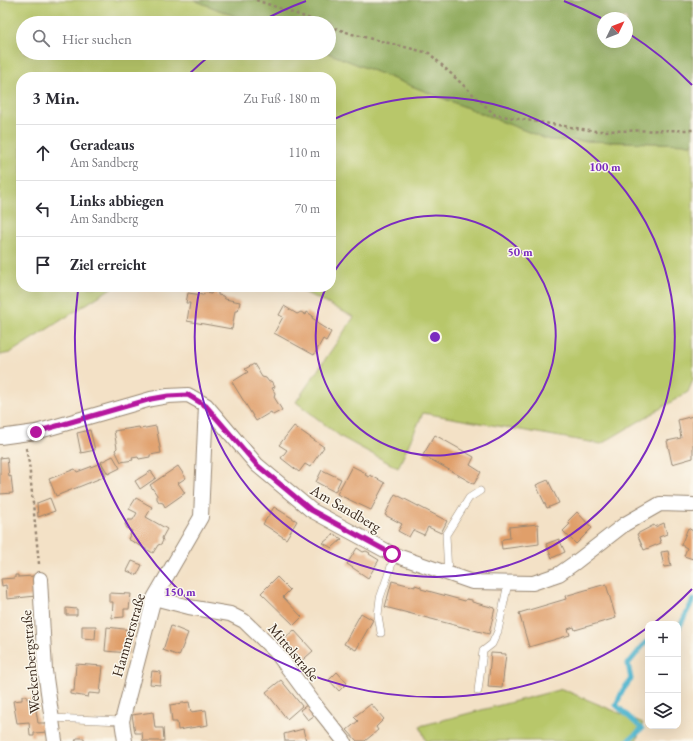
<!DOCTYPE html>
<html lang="de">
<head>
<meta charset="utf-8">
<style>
  body { margin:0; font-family:"EB Garamond",serif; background:#f7f7f7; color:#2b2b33 }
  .controls { position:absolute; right:12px; bottom:12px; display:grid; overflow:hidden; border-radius:8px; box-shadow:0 4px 16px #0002 }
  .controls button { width:36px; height:36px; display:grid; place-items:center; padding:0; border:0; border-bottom:1px solid #e1e1e2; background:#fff; color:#2b2b33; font:20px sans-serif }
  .compass { position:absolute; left:597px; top:12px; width:36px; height:36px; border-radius:50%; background:#fff; box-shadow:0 4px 16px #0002; rotate:47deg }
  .stop { position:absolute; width:12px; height:12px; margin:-9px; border:3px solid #b5179e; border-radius:50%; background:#fff }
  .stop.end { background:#b5179e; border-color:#fff; box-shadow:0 1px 4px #0008 }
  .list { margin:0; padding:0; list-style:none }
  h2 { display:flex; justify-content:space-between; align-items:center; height:52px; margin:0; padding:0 16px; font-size:17px }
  h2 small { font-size:13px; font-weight:400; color:#7c7c81 }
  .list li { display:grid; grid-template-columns:26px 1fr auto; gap:12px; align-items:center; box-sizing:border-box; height:56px; padding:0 16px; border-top:1px solid #e1e1e2 }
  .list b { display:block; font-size:15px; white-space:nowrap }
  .list p { margin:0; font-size:13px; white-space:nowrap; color:#7c7c81 }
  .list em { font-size:13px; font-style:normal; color:#7c7c81 }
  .icon { flex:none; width:22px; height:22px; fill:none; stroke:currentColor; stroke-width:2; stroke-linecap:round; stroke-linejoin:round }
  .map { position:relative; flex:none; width:693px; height:741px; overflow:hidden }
  .search { position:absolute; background:#fff; box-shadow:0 4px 16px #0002; left:16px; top:16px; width:320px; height:44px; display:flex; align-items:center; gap:10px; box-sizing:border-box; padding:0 14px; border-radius:22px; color:#7c7c81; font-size:15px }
  .panel { position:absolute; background:#fff; box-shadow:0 4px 16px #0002; left:16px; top:72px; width:320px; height:220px; border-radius:16px }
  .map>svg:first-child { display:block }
</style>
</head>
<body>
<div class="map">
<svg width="693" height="741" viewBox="0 0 693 741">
  <rect width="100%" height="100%" fill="#fbf7ec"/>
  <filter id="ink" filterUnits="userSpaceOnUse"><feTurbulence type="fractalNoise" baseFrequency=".025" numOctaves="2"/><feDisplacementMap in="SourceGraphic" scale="8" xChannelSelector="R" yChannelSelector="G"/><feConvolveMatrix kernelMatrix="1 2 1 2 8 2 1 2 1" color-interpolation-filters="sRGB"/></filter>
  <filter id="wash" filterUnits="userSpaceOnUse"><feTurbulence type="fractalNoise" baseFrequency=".012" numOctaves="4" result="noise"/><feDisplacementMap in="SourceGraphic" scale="16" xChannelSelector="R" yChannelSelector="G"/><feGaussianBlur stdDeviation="0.9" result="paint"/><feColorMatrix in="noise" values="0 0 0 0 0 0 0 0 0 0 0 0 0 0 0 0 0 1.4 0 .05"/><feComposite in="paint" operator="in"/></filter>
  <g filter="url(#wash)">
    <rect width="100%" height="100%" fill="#f3e1c6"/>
    <!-- green -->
    <path fill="#b8c76a" stroke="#7a7844" d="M0 0H194L252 23H23V53H328L549 140 693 144V380L688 392 601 444 423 413 398 468 341 437 296 402 354 317 294 287H331V77H21V287H113L10 353 0 355Z
      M562 689 643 723 636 741H426L420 726Z"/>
    <!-- forest -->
    <path fill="#92ac5e" stroke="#666b3e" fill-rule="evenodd" d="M194 0H693V144L549 140 328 53 329 23H252ZM603 18H627V42H603Z"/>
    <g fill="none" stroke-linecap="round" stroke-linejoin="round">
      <!-- stream -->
      <path stroke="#51b6cf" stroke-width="5" d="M678 630 693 600
        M627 741 642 729 616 705 623 690 631 679 628 664 646 642H648"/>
    </g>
    <g id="blocks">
      <!-- building -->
      <path fill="#e09f6b" d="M212 291 218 292V295L223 296 225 299 240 302 238 311H235L232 329 187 321 190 303H186L188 293 203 295 206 293 211 294Z
        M284 306 297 314 301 312 306 315 307 312 313 316 312 318 317 321 318 324 331 332 326 341 323 339 314 355 274 333 283 317 279 315Z
        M254 364 262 377 266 378 269 382 271 381 275 387 272 388 275 393 274 397 282 410 273 415 271 412 256 421 232 382 248 372 245 369Z
        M693 416V458L672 464 667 441 681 438 678 420Z
        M156 426 161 453 150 455V457L139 459 138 457 132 458 133 460 121 462 115 450 117 448 114 431 139 427 140 429Z
        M294 426 324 447 310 467 305 464 299 472 281 458 287 450 279 445Z
        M90 430 95 450 81 453 77 433Z
        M435 435 474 457 470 465 481 472 474 484 423 455Z
        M113 456 120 468 108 474 101 462Z
        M7 457 9 477 11 476 13 493 0 494V458Z
        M101 463 106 476 56 496 49 479 75 469 77 472Z
        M178 466 186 478 178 483 185 493 165 507 163 503 159 502 157 499V495L150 485Z
        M352 466 366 473 365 475 369 477 370 475 385 483 371 510 337 494Z
        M322 470 341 479 335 492 316 482Z
        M151 471 156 478 140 489 135 481Z
        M548 480 559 503 547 508 536 485Z
        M395 494 447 521 441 533 428 527 424 535 413 530 409 537 398 531 402 524 385 515Z
        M50 498 55 511 38 517 37 503Z
        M136 498 152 507 146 517 167 529 162 538 163 541 161 544 158 545 153 553 128 539 132 531 127 528 125 524 128 520H133L137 513 129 509Z
        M274 507 297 521 286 539 263 524Z
        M577 512 592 528 576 544 563 531 570 524 567 522Z
        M664 523 667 534 659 537 661 543 644 550 637 534 654 525 655 527Z
        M538 524 539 544 502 549 501 541 503 539 510 538 509 527Z
        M688 528 693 531V559L684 556 687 548 681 545Z
        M334 534 342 539 332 548 323 543Z
        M559 539 565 552 552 558 546 544Z
        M357 548 363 552 366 551 370 553 369 554 379 560 368 578 347 564Z
        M668 551 671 566 664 567 661 552Z
        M132 561 142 565 137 575 127 571Z
        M15 575H18V577L34 576 36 596 7 599 6 585 2 586 1 579 15 578Z
        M277 577 290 590 283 597 302 617 294 625 261 593Z
        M392 581 415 587V585L421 587V589L465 601 466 599 472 600V602L495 608 489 634 385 607Z
        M606 584 616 618 575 630 574 627 568 629 570 635 529 647 519 613 566 599 565 596Z
        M109 593 131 594 129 609H124V617L112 618 113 602H109Z
        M66 608 77 609V615H66Z
        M361 613 373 620 356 650 344 644Z
        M82 626H96L95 639 82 638Z
        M171 626 188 633 179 656 163 650Z
        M107 627 132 630 131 643H129L128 653 105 651Z
        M294 630 313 651 298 664 279 643Z
        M491 653 506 654 502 688 488 687Z
        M76 664 103 666 100 694 89 693 88 697 70 694V691H74Z
        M152 671 161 672 160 685 150 684Z
        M337 672 347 683 339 691 329 680Z
        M281 680 302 706 287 719 266 692Z
        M22 696H27V699L35 698 37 700 38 708 36 710 38 723H47L48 732 34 733V736H30L29 722 17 723 13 701 22 700Z
        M189 702 191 712 206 710 208 725 178 730 177 722H172L170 705Z
        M371 704 384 719 376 727 378 730 365 741H357L347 730 358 721 354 717Z
        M307 705 315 715 308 720 300 710Z
        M153 712 155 728H163L164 741H143L142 733H135L132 715Z
        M303 729 306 741H285L284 734Z
        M77 738H84V741H75Z"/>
    </g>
  </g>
  <g filter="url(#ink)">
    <use href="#blocks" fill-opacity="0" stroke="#978672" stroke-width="1"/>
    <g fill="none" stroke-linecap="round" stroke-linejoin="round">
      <defs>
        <path id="service" d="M448 574 446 535 469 498 480 491
          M381 633 378 615 380 598 395 555
          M478 691 483 651 492 644 498 631 508 583
          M51 718 122 721"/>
        <path id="minor" d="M0 437 36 432 151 399 168 396 188 395 206 405 257 465 311 510 392 554 472 582 533 583 559 574 576 562 625 524 660 504 693 505
          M40 579 45 671 55 741
          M154 598 189 607 230 614 244 621 276 652 316 706 344 741
          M125 741 122 721 154 598 201 517 206 405"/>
      </defs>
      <!-- service casing -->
      <use href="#service" stroke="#978672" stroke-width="8"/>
      <!-- minor casing -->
      <use href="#minor" stroke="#978672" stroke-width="16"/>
      <!-- path -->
      <path stroke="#978672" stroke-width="2.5" stroke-dasharray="3 3" stroke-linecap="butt" d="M256 0 322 23
        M329 26 352 34 429 53 495 115 595 131 693 130
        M26 448 29 463 39 564"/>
      <!-- service -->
      <use href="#service" stroke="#fff" stroke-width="7"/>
      <!-- minor -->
      <use href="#minor" stroke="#fff" stroke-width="14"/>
    </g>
  </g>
  <g fill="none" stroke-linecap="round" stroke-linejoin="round" filter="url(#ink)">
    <!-- route -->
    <path stroke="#b5179e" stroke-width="5" d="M36 432 151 399 168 396 188 395 206 406 257 465 311 510 392 554"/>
  </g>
  <!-- distance rings -->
  <g fill="none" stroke="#7b2cbf" stroke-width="2">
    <path d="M331 277A120 120 0 1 1 326 287"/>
    <path d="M332 120A240 240 0 1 1 200 287"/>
    <path d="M692 589A360 360 0 0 1 654 623M647 628A360 360 0 0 1 78 290M187 76A360 360 0 0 1 213 53M260 22A360 360 0 0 1 306 1M564 1A360 360 0 0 1 601 18M628 33A360 360 0 0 1 692 85"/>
  </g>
  <g text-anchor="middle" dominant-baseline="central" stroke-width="3" stroke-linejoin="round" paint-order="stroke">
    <!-- street labels -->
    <g font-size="15" fill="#3b2a1e" stroke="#fbf7ec">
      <text transform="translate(346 508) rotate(30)">Am Sandberg</text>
      <text transform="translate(128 635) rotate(-74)">Hammerstraße</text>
      <text transform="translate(294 652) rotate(50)">Mittelstraße</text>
      <text transform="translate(30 662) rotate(-95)">Weckenbergstraße</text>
    </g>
  </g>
  <circle cx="435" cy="337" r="6" fill="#7b2cbf" stroke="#fbf7ec" stroke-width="2"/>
  <g font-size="12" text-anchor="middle" font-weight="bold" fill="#7b2cbf" stroke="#fbf7ec" stroke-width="3" stroke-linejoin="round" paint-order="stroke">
    <text x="605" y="171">100 m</text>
    <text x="520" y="256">50 m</text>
    <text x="180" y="596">150 m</text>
  </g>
</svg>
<div class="controls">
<button>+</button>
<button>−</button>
<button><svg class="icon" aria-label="layers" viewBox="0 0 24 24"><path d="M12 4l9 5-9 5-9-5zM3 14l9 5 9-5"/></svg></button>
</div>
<svg class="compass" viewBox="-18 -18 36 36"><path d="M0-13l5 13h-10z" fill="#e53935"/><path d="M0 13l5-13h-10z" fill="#7c7c81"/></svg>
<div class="stop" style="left:392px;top:554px"></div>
<div class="stop end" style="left:36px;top:432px"></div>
<div class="search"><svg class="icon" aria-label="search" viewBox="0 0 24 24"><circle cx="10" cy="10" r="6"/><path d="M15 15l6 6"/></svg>Hier suchen</div>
<section class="panel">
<h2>3 Min.<small>Zu Fuß · 180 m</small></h2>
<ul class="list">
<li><svg class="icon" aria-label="ahead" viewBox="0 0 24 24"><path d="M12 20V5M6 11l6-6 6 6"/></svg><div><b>Geradeaus</b><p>Am Sandberg</p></div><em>110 m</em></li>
<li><svg class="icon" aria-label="left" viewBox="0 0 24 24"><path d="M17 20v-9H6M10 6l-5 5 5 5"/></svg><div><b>Links abbiegen</b><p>Am Sandberg</p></div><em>70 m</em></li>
<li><svg class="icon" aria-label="arrive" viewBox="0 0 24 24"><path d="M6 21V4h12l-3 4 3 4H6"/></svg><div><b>Ziel erreicht</b></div></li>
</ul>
</section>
</div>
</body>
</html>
